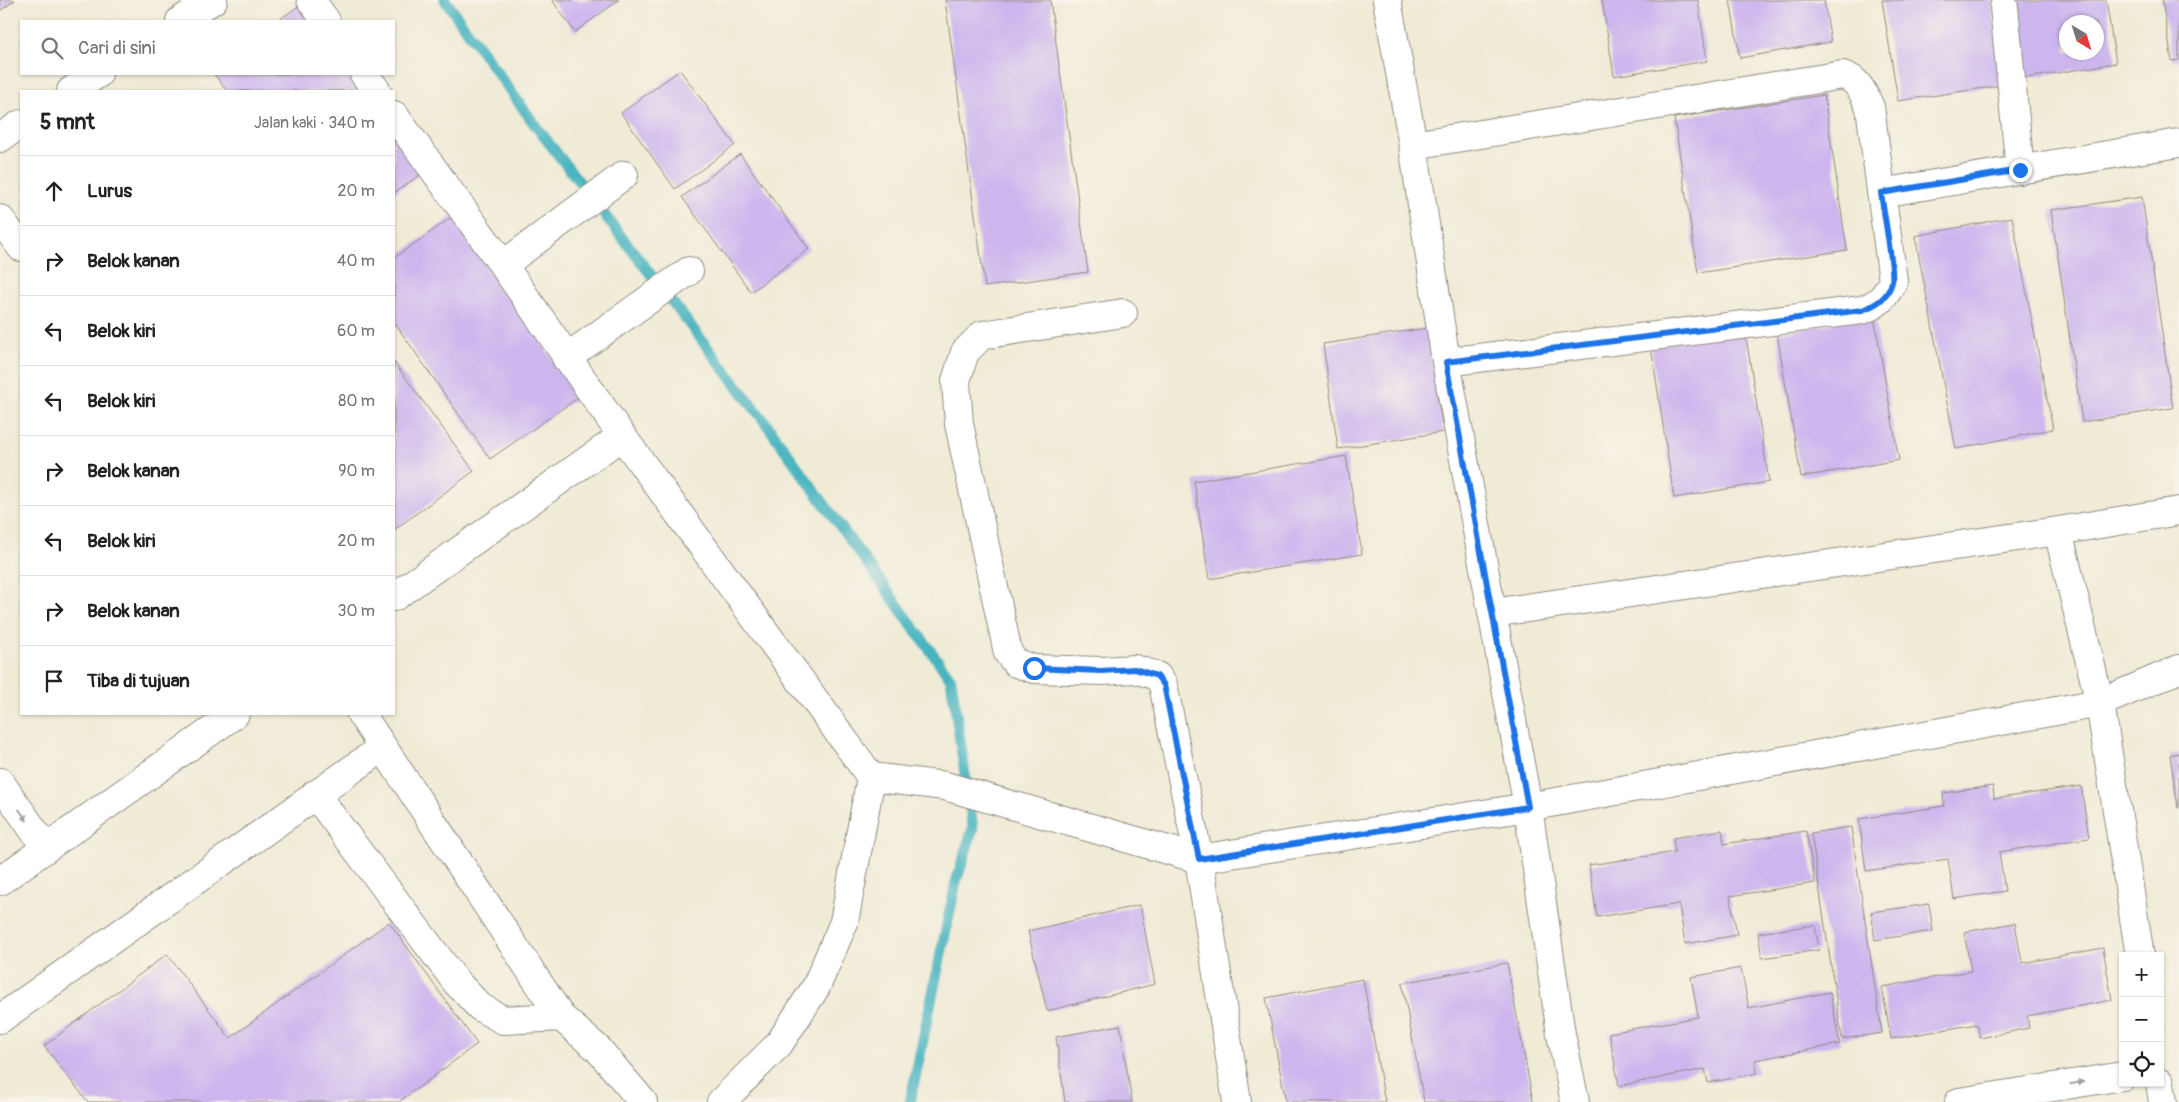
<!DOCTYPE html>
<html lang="id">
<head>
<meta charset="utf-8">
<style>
  body { margin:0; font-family:Pangolin,sans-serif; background:#f2f2f2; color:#222 }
  .controls { position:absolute; right:15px; bottom:15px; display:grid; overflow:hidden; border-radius:0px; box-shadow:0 1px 4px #0004 }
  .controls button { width:45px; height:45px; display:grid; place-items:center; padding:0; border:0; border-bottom:1px solid #e0e0e0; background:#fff; color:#222; font:25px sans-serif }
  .compass { position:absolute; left:2059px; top:15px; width:45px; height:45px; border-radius:50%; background:#fff; box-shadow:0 1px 4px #0004; rotate:142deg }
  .stop { position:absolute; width:15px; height:15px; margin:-11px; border:4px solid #1a73e8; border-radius:50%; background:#fff }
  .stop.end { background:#1a73e8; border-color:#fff; box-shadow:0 1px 5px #0008 }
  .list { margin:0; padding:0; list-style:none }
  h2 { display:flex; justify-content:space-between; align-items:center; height:65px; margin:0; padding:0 20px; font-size:21px }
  h2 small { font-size:16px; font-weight:400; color:#767676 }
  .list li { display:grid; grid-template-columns:32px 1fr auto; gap:15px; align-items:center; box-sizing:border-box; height:70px; padding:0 20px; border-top:1px solid #e0e0e0 }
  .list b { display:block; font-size:19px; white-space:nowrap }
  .list em { font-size:16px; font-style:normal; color:#767676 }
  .icon { flex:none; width:28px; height:28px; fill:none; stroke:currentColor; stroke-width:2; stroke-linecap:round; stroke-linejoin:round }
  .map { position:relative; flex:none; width:2179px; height:1102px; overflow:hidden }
  .search { position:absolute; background:#fff; box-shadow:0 1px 4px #0004; left:20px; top:20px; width:375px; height:55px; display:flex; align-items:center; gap:12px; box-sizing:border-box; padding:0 18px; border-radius:0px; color:#767676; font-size:19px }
  .panel { position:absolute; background:#fff; box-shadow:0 1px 4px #0004; left:20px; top:90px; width:375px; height:625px; border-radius:0px }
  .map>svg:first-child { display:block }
</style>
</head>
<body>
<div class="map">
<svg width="2179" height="1102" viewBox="0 0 2179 1102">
  <rect width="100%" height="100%" fill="#f7f3e8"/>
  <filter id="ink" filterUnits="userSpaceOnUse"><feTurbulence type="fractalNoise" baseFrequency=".02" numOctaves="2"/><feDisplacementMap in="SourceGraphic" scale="10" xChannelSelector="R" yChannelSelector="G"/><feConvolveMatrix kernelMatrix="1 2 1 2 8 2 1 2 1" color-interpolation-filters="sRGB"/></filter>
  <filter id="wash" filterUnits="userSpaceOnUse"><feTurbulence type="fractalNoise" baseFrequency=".0096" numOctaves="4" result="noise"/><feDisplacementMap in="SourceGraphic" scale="20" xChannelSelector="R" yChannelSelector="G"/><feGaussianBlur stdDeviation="1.12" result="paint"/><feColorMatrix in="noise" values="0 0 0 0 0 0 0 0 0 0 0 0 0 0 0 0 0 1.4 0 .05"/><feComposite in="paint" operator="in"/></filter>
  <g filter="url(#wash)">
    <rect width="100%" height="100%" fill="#f0ebd5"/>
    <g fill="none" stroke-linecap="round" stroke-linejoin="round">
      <!-- stream -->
      <path stroke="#46b4c0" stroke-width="11" d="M445 0 535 125 762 418 951 679 973 828 956 882 910 1102"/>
    </g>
    <g id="blocks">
      <!-- building -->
      <path fill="#cdb6ee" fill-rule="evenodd" d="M0 0H15L0 11Z
        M552 0H619L575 32Z
        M945 0H1050L1088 272 985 287Z
        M1602 0H1698L1707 61 1614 76Z
        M1730 0H1824L1831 42 1740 58Z
        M1882 0H1991L2004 85 1898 101Z
        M2008 0H2106L2116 63 2021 79ZM2066 22H2096V52H2066Z
        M2162 0H2179V60L2172 61Z
        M303 3 316 21H277Z
        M680 70 735 145 675 189 621 113Z
        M214 74H354L366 91H227Z
        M1824 95 1847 250 1698 273 1674 118Z
        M394 129 424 172 394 193Z
        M740 154 809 249 751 292 682 197Z
        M2142 197 2173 408 2082 422 2051 210Z
        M453 216 579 397 490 459 394 322V258Z
        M2012 217 2053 429 1956 449 1915 236Z
        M1874 316 1899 460 1801 477 1777 333Z
        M1427 328 1443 432 1338 449 1323 344Z
        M1745 331 1769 482 1674 498 1651 346Z
        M394 362 474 471 394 530Z
        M1346 456 1362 554 1209 579 1194 481Z
        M2179 753V808H2178L2170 755Z
        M1993 786 1994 799 2081 786 2089 838 1999 852 2005 891 1954 899 1948 859 1866 871 1859 819 1944 806 1943 793Z
        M1851 827 1882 1033 1842 1039 1811 833Z
        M1722 830 1724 844 1806 831 1815 883 1730 896 1737 935 1685 944 1679 904 1597 917 1589 865 1675 852 1673 838Z
        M1929 904 1933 931 1875 940 1871 912Z
        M1140 905 1155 984 1047 1011 1028 931Z
        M389 922 477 1044 399 1102H88L44 1046 167 954 230 1038Z
        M2015 923 2022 963 2103 948 2112 1000 2027 1016 2029 1028 1980 1038 1977 1024 1891 1039 1882 987 1971 971 1964 932Z
        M1815 925 1819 950 1762 958 1758 933Z
        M1507 963 1533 1102H1424L1402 983Z
        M1741 968 1749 1008 1830 992 1840 1044 1755 1060 1757 1073 1708 1083 1705 1069 1619 1086 1609 1033 1698 1017 1691 977Z
        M1363 979 1385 1102H1286L1266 998Z
        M1120 1025 1132 1102H1065L1056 1037Z"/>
    </g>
  </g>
  <g filter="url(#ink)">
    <use href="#blocks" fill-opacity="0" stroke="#8e8b80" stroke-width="1"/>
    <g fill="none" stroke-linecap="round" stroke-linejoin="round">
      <defs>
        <path id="minor" d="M311 0 326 21
          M1387 0 1413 145 1446 362 1528 807 1561 1034 1575 1102
          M2004 7 2020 170
          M180 21 213 0
          M364 74 377 91
          M71 91 98 74
          M394 115 503 265 622 436 871 777 945 786 1199 859 1528 807 2100 703 2179 669
          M0 138 21 124
          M1413 145 1843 75C1859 80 1863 93 1870 107L1893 281C1885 297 1879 304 1862 310L1446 362
          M1881 193 2179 143
          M0 219 21 247
          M503 265 624 175
          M1123 313 982 335 965 352 956 381 959 424 1008 653 1016 663 1034 669 1101 671 1135 669 1157 676 1163 685 1199 859 1237 1102
          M566 358 689 271
          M2058 531 2100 703 2140 956
          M394 597 622 436
          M1492 613 2058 531 2179 511
          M361 714 561 1017 598 1049 643 1102
          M0 782 46 848
          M315 794 457 983 480 1007 503 1020 561 1017
          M0 881 235 714
          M0 1019 382 748
          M2160 1083 2163 1102
          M721 1102 779 1044 816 987 844 922 871 777
          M1959 1102 2123 1076"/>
      </defs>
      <!-- minor casing -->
      <use href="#minor" stroke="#8e8b80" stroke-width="30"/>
      <!-- minor -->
      <use href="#minor" stroke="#fff" stroke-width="28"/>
    </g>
    <!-- one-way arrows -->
    <defs><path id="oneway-solid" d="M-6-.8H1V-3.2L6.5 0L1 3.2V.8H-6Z" transform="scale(1.25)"/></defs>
    <g fill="#a0a0a0">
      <use href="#oneway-solid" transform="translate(23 815) rotate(55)"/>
      <use href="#oneway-solid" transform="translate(2077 1083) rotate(-9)"/>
    </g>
  </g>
  <g fill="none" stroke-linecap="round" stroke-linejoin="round" filter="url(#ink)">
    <!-- route -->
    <path stroke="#1a73e8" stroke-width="6" d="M1034 668 1101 671 1135 669 1157 676 1164 685 1199 859 1528 807 1446 362 1862 310C1876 305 1888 298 1892 282 1895 271 1883 209 1881 193L2020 170"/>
  </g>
</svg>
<div class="controls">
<button>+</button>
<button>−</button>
<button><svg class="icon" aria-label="locate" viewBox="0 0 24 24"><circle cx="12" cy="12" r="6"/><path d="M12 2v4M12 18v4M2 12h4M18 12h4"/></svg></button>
</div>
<svg class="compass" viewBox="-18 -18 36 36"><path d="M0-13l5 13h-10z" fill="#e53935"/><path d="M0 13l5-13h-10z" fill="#767676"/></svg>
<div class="stop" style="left:1034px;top:668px"></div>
<div class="stop end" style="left:2020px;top:170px"></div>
<div class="search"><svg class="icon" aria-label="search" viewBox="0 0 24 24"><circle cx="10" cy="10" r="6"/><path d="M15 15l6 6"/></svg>Cari di sini</div>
<section class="panel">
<h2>5 mnt<small>Jalan kaki · 340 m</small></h2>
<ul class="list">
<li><svg class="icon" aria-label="ahead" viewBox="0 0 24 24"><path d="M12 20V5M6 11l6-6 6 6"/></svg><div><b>Lurus</b></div><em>20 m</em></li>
<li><svg class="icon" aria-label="right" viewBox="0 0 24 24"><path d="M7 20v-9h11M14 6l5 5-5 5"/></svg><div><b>Belok kanan</b></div><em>40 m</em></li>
<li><svg class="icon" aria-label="left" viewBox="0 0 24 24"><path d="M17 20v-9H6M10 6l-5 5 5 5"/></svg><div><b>Belok kiri</b></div><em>60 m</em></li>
<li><svg class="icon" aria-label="left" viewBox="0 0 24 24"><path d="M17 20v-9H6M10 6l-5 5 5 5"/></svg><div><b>Belok kiri</b></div><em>80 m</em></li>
<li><svg class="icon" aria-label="right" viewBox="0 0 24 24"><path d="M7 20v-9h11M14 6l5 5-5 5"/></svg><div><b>Belok kanan</b></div><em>90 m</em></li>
<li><svg class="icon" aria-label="left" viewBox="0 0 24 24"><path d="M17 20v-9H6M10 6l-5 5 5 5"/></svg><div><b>Belok kiri</b></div><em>20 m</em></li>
<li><svg class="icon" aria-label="right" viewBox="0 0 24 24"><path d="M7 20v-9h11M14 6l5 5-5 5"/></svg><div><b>Belok kanan</b></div><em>30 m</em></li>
<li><svg class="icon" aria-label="arrive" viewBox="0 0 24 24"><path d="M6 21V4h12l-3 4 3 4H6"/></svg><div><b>Tiba di tujuan</b></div></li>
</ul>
</section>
</div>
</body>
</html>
